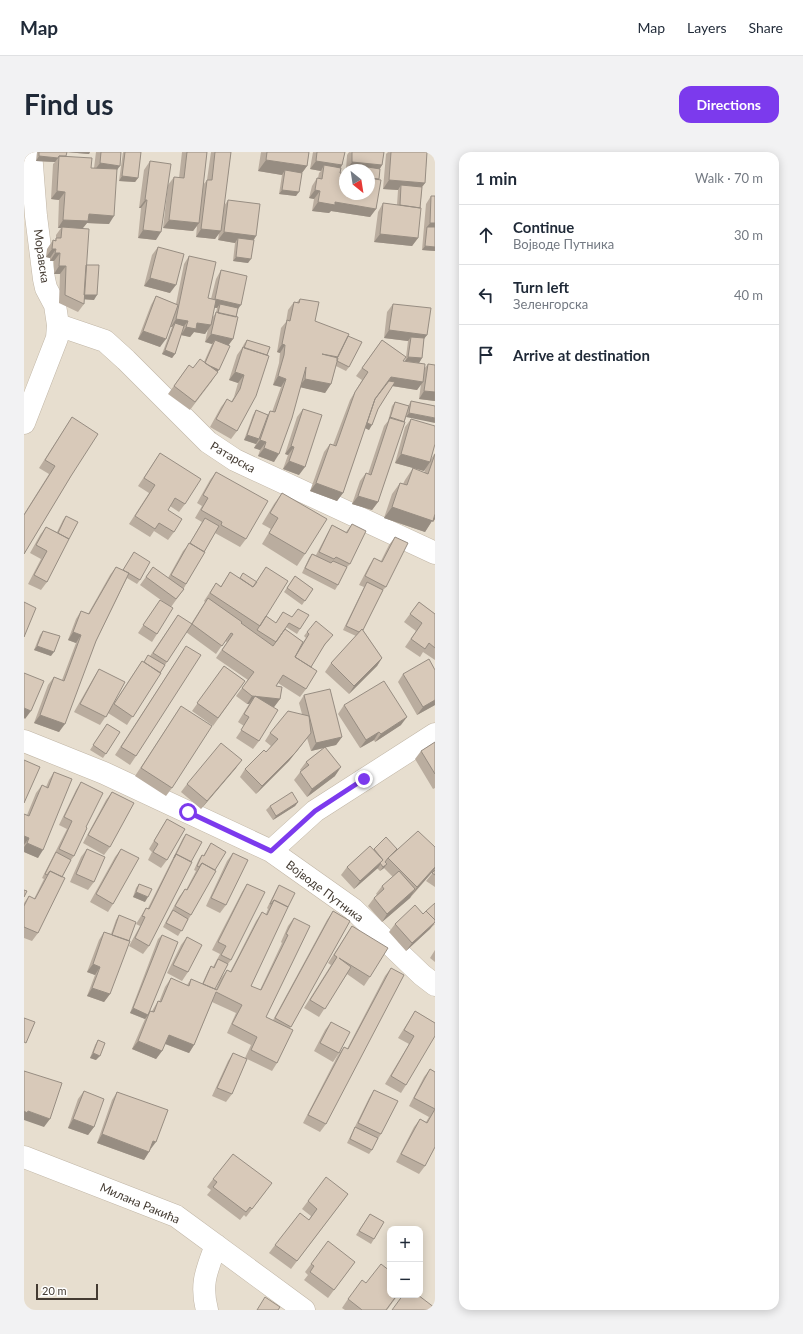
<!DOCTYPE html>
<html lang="en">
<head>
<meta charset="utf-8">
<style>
  body { margin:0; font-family:Lato,sans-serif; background:#f2f2f3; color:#1f2937 }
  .controls { position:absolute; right:12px; bottom:12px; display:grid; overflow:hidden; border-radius:8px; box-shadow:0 2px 10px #0003 }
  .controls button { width:36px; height:36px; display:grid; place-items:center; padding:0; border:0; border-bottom:1px solid #e0e1e3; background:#fff; color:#1f2937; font:20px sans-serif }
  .compass { position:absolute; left:315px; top:12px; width:36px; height:36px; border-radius:50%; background:#fff; box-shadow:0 2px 10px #0003; rotate:150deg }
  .scale { position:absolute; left:12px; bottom:10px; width:62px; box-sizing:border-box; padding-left:4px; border:2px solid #443b32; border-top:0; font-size:11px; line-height:14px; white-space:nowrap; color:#443b32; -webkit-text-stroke:3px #fff; paint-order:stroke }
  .stop { position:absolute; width:12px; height:12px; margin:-9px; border:3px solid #7c3aed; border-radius:50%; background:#fff }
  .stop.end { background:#7c3aed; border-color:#fff; box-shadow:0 1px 4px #0008 }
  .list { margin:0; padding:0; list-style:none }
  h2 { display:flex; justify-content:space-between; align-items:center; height:52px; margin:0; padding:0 16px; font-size:17px }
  h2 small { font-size:13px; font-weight:400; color:#747a83 }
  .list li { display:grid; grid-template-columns:26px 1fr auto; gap:12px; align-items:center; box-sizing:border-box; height:60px; padding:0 16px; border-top:1px solid #e0e1e3 }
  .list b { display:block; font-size:15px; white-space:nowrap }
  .list p { margin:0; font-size:13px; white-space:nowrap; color:#747a83 }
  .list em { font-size:13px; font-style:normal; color:#747a83 }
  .icon { flex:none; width:22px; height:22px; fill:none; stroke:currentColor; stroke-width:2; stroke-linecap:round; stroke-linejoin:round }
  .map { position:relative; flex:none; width:411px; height:1158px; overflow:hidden; border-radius:12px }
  header { display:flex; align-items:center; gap:24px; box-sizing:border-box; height:56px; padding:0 20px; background:#fff; border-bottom:1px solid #e0e1e3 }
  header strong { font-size:19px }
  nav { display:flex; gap:22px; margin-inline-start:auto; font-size:14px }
  .intro { display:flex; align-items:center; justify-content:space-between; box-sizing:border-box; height:96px; padding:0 24px }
  h1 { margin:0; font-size:28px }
  .button { padding:10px 18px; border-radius:12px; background:#7c3aed; color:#fff; font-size:14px; font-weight:700 }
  main { display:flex; gap:24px; padding:0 24px }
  aside { flex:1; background:#fff; border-radius:12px; box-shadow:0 2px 10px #0003 }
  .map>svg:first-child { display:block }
</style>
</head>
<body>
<header>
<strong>Map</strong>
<nav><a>Map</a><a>Layers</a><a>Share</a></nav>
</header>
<div class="intro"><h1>Find us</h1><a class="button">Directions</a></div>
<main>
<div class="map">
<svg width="411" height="1158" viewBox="0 0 411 1158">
  <rect width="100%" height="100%" fill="#f2ece1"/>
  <!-- residential -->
  <path fill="#e7decf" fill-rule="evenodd" d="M0 0H411V1158H0ZM321 18H345V42H321ZM366 1077H396V1143H366Z"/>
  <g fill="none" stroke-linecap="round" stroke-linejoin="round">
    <defs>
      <path id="street" d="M34 173 81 189 102 208 184 290 211 308 411 401
        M0 271 33 186 34 173 31 153 22 136 20 127 12 64 7 0
        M0 589 80 621 247 699 329 757 398 823 411 833
        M247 699 291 659 411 582
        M0 1005 152 1064 280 1158
        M183 1158C176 1131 183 1118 192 1093"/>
    </defs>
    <!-- street casing -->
    <use href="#street" stroke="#c1b6a6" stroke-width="23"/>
    <!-- street -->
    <use href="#street" stroke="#fff" stroke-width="22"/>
  </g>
  <!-- wall -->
  <path fill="#baad9f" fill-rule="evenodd" d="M13 0H66L65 2 42 0V4L67 16H70L72 0H97L93 17 85 72 63 71 59 76 62 113 70 148 60 147V152L54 160 35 151 36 122H30V109H26V106L22 105 23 97 29 88 30 89 32 87V83L37 76H34L35 48 27 47 29 12 31 10 12 9Z
    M99 0H117L114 26 111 30 95 29Z
    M158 0H183L179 33 183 28 187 0H207L200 54 204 48 232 84 230 88 224 111 209 109 211 91 194 88 195 81 191 87 172 85 173 74 169 79 139 76 144 33 150 25 155 26Z
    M237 0H285L283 14 278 21 272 44 255 42 258 23 234 19Z
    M289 0H321L318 13 317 16 316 21 345 42V18H322L323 3 325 0H360L358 13 356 17 352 57 346 65 307 59 305 61 288 59 290 47 285 46 288 34 293 26H294L295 21 297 19 286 17Z
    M364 0H403L401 31 398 35 394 86 388 94 350 90 354 60 359 51 373 53 374 38 359 37 362 2Z
    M126 9 132 88 114 86 117 56H115L120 18Z
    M407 44 411 99 398 98 402 52Z
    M134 95 146 141 120 134 128 103Z
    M165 104 184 146 187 147 192 127 197 118 214 156 209 187 204 194 193 220 188 229 166 258 144 242 165 213 169 216 180 210 188 192 181 190 184 177 181 182 170 180 166 185 157 183 151 202 148 206 138 202 148 175H147V171L136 195 114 187 127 153 132 144 152 152 160 112ZM190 156H193L192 161 188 166Z
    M276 147 291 169 324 184 325 215 322 219 312 214 307 232 301 241 277 235 250 310 234 304 236 298 230 296 232 292 220 288 229 263 232 258 244 263 246 259 248 260 257 235 249 233 255 211 256 201 253 200 257 176 262 170 264 158 270 150H273Z
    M369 152 403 183 400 186 398 206 395 211 381 209 382 205 379 209 400 217 404 212 411 249 395 247 397 232 393 238 368 234 354 257 345 278 341 276 319 341 313 349 286 339 300 300 306 292 309 293 326 248 338 228 332 224 358 188 382 205 384 189 360 186 363 160Z
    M223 188 246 195 213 279 207 287 186 275 197 255 203 247 207 250 210 245 214 231 205 228 213 203 218 196 220 192Z
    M387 249 411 254 382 265 354 350 348 358 328 352 336 329 342 321 344 322 360 274 364 269 368 254 371 250 384 254Z
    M279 257 275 323 259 317 264 303 261 302 273 265Z
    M48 265 47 324 0 402V362L25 322 15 316Z
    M387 267 407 307 411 301V367L409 370 408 369 401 380 360 366 368 342 376 331 379 332 381 328 389 316 400 321 402 315 400 319 371 311 381 275Z
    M136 301 161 352 155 360 146 354 144 358 150 380 144 388 130 379 126 385 105 372 125 341 114 334Z
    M192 320 222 387 216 395 191 381 160 436V437L147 455 133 482 128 490 114 481 136 448 141 451 116 433 129 415 144 426 159 399 166 391 178 370 171 366 178 354 173 351 186 328Z
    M258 341 281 402 273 414 238 392 247 377 238 372 250 352Z
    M42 364 23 430 17 438 4 432 17 407 6 401 16 383 22 375 33 380 39 368Z
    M328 372 326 412 323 415 314 433 311 438 278 421 285 406 288 402 292 403 303 382 308 373 322 380Z
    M371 385 362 435 359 438 339 478 358 506 353 514 325 542 301 520 307 511 332 484 319 478 340 435 335 433 345 414 350 406 357 409 365 393Z
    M110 400 116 428 113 432 103 426 72 489 35 580 10 571 24 533 30 525 38 528 52 491 44 488 52 467 57 459 64 462 86 423 92 415 99 418Z
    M242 415V464L252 471 259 460 276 477 273 482 262 475 261 477 279 490 282 486 280 484 283 480 306 487 299 495 287 515 282 537 276 545 254 531 252 534 256 547 250 555H249L235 589 229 597 212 586 220 574 214 570 225 552H223L212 544 224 528 192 506 203 490 201 489 192 502 162 480 103 573 84 561 76 573 50 560 70 525 75 517 88 554 118 509 120 510 126 504 154 463 167 472 181 450 180 449 192 431 197 434 206 420 215 426 232 430Z
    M271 424 289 437 278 453 260 440Z
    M395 450 411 462V508L399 500 396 505 381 495 392 479 380 470Z
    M19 479 27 504 10 498 16 483Z
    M162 494 112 604 106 613 91 603Z
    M200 514 221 529 189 574 168 559Z
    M411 518V553L393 563 374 530 379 522Z
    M280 543 318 585 312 593 301 595 311 624 283 645 270 628 277 619 276 618 282 610 300 596 287 599 283 586 265 609 232 642 216 625 221 617 242 600 247 594 241 589 246 581 278 562 275 551Z
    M320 553 377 573 351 590 350 588 336 596 314 562Z
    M157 554 148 636 142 644 111 624Z
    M83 572 96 580 79 606 66 598Z
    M411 590V636L409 637 391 607 397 599Z
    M212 616 177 657 157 640 163 632Z
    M30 620 14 706 0 700V662L3 663 12 641 18 633 22 635 25 628Z
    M57 630 62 675 50 704 47 708 38 725 14 781 8 789 0 786V751L5 744 10 747 20 727 18 726 43 677 35 673 52 638Z
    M88 640 86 695 80 703 59 691 82 648Z
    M274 650 271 654 249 668 242 658 246 654Z
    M143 667V708L137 716 124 708 128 700 125 697 138 675Z
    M162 682 125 794 119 802 105 794 116 774 112 772 122 756H124L159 686Z
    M187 691 167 763 154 784 139 775 155 745 161 737 162 738 172 719 170 718 175 707 178 703 179 704Z
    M411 695V717L386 746 358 770 344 754 350 746 353 743 352 742 358 734 369 725 360 716 356 719 353 716 330 737 317 723 323 715 350 697H373Z
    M63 697 70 730 64 738 46 730 57 705Z
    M97 697 89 752 84 760 66 750 91 705Z
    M209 701 202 753 196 761 182 754 203 709Z
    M411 718V735L402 729Z
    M115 732 121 750 109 745 112 736Z
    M223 732 207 808 204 812 191 837H192L197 826 203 818 206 820 232 769 238 760 242 762 244 757 243 756 252 738 255 733 227 834 236 838 258 791 257 790 264 774 270 766 242 865 249 868 303 768 309 759 326 769 266 876 253 911 248 919 221 906 227 893 203 881 212 861 188 850 170 893 165 901 141 892 138 899 132 907 108 897 121 867 106 861 134 787 138 783 124 863 126 859H128L134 849 135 850 141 835 147 826 163 833 167 827 178 832 184 819 187 814 189 815 196 802 188 798 218 740Z
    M399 762 411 772 382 799 365 780 371 772Z
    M95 763 86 842 80 850 63 844 71 823 63 820 75 788 80 780 87 782 92 768Z
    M328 774 346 825 340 834 323 822 295 865 280 856 307 813 304 811Z
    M163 785 164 820 158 829 143 821 157 793Z
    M411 798V810L406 806Z
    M367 816 302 972 296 980 279 971 314 903 320 895 323 897 361 824Z
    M391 859 411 871 382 933 377 941 361 932 385 892 374 886Z
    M307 870 315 901 309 910 290 899 301 878Z
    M74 888 72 908 66 906 71 893Z
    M209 901 208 942 202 950 188 944 204 909Z
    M406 917 411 920V995L401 1014 395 1022 372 1010 390 975 396 967 402 970 405 965 385 954 400 925Z
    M350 938 357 982 352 990 348 998 345 1002 323 991 345 946Z
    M60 939 70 975 64 983 44 976 54 947Z
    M93 940 126 998 120 1008 73 991 88 948Z
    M189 1027 242 1039 222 1065 220 1063 216 1068 183 1043 187 1038 183 1035Z
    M324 1042 267 1117 245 1101 251 1093 285 1068 287 1064 278 1057 284 1049Z
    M346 1062 350 1087 347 1092 332 1083Z
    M331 1110 304 1146 280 1128 284 1123 281 1120 287 1112Z
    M342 1131 366 1143H374L363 1158H321L318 1156 324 1147Z"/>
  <!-- shaded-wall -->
  <path fill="#978d82" d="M41 0H66L65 2Z
    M15 4 34 6 31 10 12 9Z
    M242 8 283 14 275 25 261 18 258 23 234 19Z
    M292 9 318 13 313 21 300 13 297 19 286 17Z
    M328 10 358 13 353 21 344 15 342 18H322Z
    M76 11 96 14 90 22 70 19Z
    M98 24 114 26 111 30 95 29Z
    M365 28 401 31 395 39 377 33 374 38 359 37Z
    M258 38 275 40 272 44 255 42Z
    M291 38 296 39 290 47 285 46Z
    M33 39 41 40 35 48 27 47Z
    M121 48H123L117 56H115Z
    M294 50H311L352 57 346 65 307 59 305 61 288 59Z
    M65 62 90 64 85 72 63 71 58 77 38 75 37 76H34L39 68Z
    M145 68 175 71 169 79 139 76Z
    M406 71H411V80L403 75Z
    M177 77 197 79 191 87 172 85Z
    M119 78 137 80 132 88 114 86Z
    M200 80 232 84 226 93 214 86 211 91 194 88Z
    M356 82 394 86 388 94 350 90Z
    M401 94 411 95V99L398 98Z
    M28 97H32L26 106 22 105Z
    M31 101H36L30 109H26Z
    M212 105 227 107 224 111 209 109Z
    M35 114H42L36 122H30Z
    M126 126 152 133 146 141 120 134Z
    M59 143H73L70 148 56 147Z
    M191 147 217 153 211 161 196 152 193 156 185 155Z
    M152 167 164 169 158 177 151 171 148 175H147Z
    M173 171 187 173 181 182 170 180 166 185 157 183 162 175Z
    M365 178 403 183 397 191 387 185 384 189 360 186Z
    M119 179 142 187 136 195 114 187Z
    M187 182 209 187 203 195 191 188 188 192 181 190Z
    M258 192 261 193 256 201 253 200Z
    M141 198 151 202 148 206 138 202Z
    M384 205 398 206 395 211 381 209Z
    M181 212 195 218 192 222Z
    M211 220 220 223 214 231 205 228Z
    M254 224 262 227 257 235 249 233Z
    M367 225 399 230 393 238 362 233Z
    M281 227 307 232 301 241 275 235Z
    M400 239 411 240V249L395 247Z
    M385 261 411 266V271L382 265Z
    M342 271 348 273 345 278 339 275Z
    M223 283 235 287 232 292 220 288Z
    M236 288 242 290 236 298 230 296Z
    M267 294 270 295 264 303 261 302Z
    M240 296 255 302 250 310 234 304Z
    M377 302 406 310 400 319 371 311Z
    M265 309 281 315 275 323 259 317Z
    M292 331 319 341 313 349 286 339Z
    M334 344 354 350 348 358 328 352Z
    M368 355 411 360V367L409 370 408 369 401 380 360 366Z
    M49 480 57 483 52 491 44 488Z
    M13 494 30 500 27 504 10 498Z
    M358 506 353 514 325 542 330 534Z
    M228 544H231L225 552H223Z
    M231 544 256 547 250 555 226 552Z
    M411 548V553L393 563 399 555Z
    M0 556 7 559 1 567 0 566Z
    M16 563 41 572 35 580 10 571Z
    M383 565 377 573 351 590 357 582Z
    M355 580 350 588 336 596 342 588Z
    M287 581 265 609 232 642 238 634Z
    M318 585 312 593 287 599 292 591Z
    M218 608 212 616 177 657 183 649Z
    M317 615 311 624 283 645 288 637Z
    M274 650 271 654 249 668 252 664Z
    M0 684 5 686 0 693Z
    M3 691 19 698 14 706 0 700V695Z
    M359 708 354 716 330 737 336 729Z
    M363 712 360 716 356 719 359 715Z
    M411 715V717L387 744 393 735Z
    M391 737 386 746 358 770 363 762Z
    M112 740 124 745 121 750 109 745Z
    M411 770 406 777 382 799 388 791Z
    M69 812 76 815 71 823 63 820Z
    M68 836 86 842 80 850 63 844Z
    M109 856 124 863 121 867 106 861Z
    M145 883 170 893 165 901 139 891Z
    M114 889 138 899 132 907 108 897Z
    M69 901 76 904 72 908 66 906Z
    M0 959H4L26 967 20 975 0 968Z
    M49 967 70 975 64 983 44 976Z
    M78 982 125 1000 120 1008 73 991Z
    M129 989 132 990 126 998 124 997Z"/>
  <!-- building -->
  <path fill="#d8c9b9" stroke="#978d82" d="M15 0H43L42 4H35L34 6 15 4Z
    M77 0H97L96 14 76 11Z
    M101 0H117L114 26 98 24Z
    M163 0H183L175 71 145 68 150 25 160 26Z
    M191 0H207L197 79 177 77 183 28H188Z
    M243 0H285L283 14 242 8Z
    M293 0H321L318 13 292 9Z
    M328 0H360L358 13 328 10Z
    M367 0H403L401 31 365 28Z
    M35 4 68 6 67 16 93 17 90 64 65 62 64 69 39 68 41 40 33 39Z
    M126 9 147 12 137 80 119 78 123 48H121Z
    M300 13 317 16 316 21 321 22V42H345V26L357 28 352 57 311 50V53L294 50 296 39 291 38 293 26 298 27Z
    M344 15 356 17 355 27 345 26V18H344Z
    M261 18 278 21 275 40 258 38Z
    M377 33 398 35 396 56 376 53Z
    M407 44H411V71H406Z
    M204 48 236 52 232 84 200 80Z
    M359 51 397 56 394 86 356 82Z
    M38 75 65 77 60 152 41 143 42 114H35L36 101H31L32 97H28L29 88 32 89V86H37Z
    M403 75H411V95L401 94Z
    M214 86 230 88 227 107 212 105Z
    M134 95 160 102 152 133 126 126Z
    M165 104 192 110 184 146 192 148 187 173 173 171 172 177 162 175 164 169 152 167Z
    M62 113H75L73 143H60Z
    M197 118 223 124 217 153 191 147Z
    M132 144 154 153 142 187 119 179Z
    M276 147 295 150 291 169 325 182 314 205 298 202 314 206 307 232 281 227 282 215 268 266 255 302 240 296 242 290 236 288 246 259 251 260 262 227 254 224 260 203 261 193 258 192 263 168 266 169 270 150 275 151Z
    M196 152 214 156 212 165 194 161Z
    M369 152 407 156 403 183 365 178Z
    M192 160 214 165 209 187 187 182Z
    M151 171 160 174 151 202 141 198Z
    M324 184 338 190 325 215 313 209V206Z
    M387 185 400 186 398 206 384 205Z
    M191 188 206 194 195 218 184 213 181 211Z
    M223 188 246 195 243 203 220 196Z
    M358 188 382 205 379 209 401 212 399 230 367 225 351 247 319 341 292 331 306 292 312 294 331 240 344 220 338 216Z
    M219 195 245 204 232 244 213 279 192 267 203 247 208 250 216 237 220 223 211 220Z
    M176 207 194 220 171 250 150 234 165 213 169 216Z
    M404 212 411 213V240L400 239Z
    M365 229 371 230 354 257 348 273 343 271 351 247Z
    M387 249 411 254V266L385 261Z
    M371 250 385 254 380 270 366 266Z
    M279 257 298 263 281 315 265 309 270 295 267 294Z
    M232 258 244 263 235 287 223 283Z
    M48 265 74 282 47 324 0 402V363L31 314 21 308Z
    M366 265 381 270 354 350 334 344 342 321 347 323Z
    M387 267 411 274V292L406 310 377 302Z
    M136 301 177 327 161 352 151 346 144 358 158 367 150 380 135 371 131 377 111 364 131 333 120 326Z
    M411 302V362L409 369 368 355 376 331 383 333 389 316 404 322Z
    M192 320 244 349 222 387 197 373 198 370 177 358 184 346 179 343Z
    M258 341 303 367 281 402 245 381 254 366 246 361Z
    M42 364 54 370 45 387 34 381Z
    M181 366 195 374 180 400 166 391Z
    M328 372 342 379 326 412 312 405 310 407 295 400 308 373 323 381Z
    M22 375 45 387 23 430 10 423 23 399 12 393Z
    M371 385 384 391 362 435 341 424 350 406 358 410Z
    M165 391 181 400 162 432 147 423Z
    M110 400 126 410 116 428 99 418Z
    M288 402 307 411 309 409 323 415 314 433 281 416Z
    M92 415 105 421 72 489 41 572 16 563 30 525 40 529 57 483 49 480 57 459 65 462Z
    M129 415 160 437 152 447 122 425Z
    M242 415 264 429 236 474 186 441 192 431 197 435 206 420 229 435Z
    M219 421 233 430 229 435 216 426Z
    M271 424 289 437 281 449 263 436Z
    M343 430 359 438 339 478 338 477 335 480 322 474Z
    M184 446 218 470 217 471 249 494 261 477 279 490 271 505 293 519 282 537 259 523 252 534 258 535 256 547 228 544 218 536 230 520 198 498 209 482 207 481 198 494 168 472Z
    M136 448 149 456 133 482 119 473Z
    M0 450 12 456 0 485Z
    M395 450 411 462V496L405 491 401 497 387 487 398 471 386 462Z
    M274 457 285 463 276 477 265 471 252 490 233 478 242 464 252 471 259 460 268 465Z
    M154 463 168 472 143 510 129 501Z
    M292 469 309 483 301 492 287 515 271 505 285 482 283 480Z
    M338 477 358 506 330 534 307 511Z
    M19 479 36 484 30 500 13 494Z
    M162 494 177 503 112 604 97 595Z
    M124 503 141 513 136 521 120 510Z
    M405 507 411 518V548L399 555 379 522Z
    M118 509 137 521 109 565 90 552Z
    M200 514 221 529 194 566 173 551Z
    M75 517 101 530 82 565 56 552Z
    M0 521 20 529 7 559 0 556Z
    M360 529 383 565 357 582 355 580 342 588 320 553Z
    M306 537 318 585 292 591 280 543Z
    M231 544 254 558 235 589 217 578 225 565 220 562Z
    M157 554 188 574 148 636 117 616Z
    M264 559 285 564 287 581 271 601 238 634 221 617 240 598 242 600 254 587 246 581Z
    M83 572 96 580 82 602 69 593Z
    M411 590V622L397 599Z
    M197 591 218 608 183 649 163 632Z
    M301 595 317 615 288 637 276 620 285 613 282 610Z
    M0 608 16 615 0 651Z
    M30 620 48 627 19 698 3 691 5 686 0 684V662L5 664 18 633 24 636Z
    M57 630 79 641 62 675 63 676 50 704 35 697 48 669 40 665Z
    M88 640 110 651 86 695 64 683Z
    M268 640 274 650 252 664 246 654Z
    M143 667 161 677 143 708 129 700 134 692 130 689Z
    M394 679 411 695V715L393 735 364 706Z
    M162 682 178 690 167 710 152 702 150 706Z
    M362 685 373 697 364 706 361 710 363 712 359 715 356 711 359 708 350 697Z
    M187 691 202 700 191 718 178 711 175 715 173 714 178 703 180 704Z
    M346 694 359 708 336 729 323 715Z
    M63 697 81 705 70 730 52 722Z
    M97 697 115 706 89 752 72 742Z
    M32 700 47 708 38 725 26 719 23 723 21 722Z
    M209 701 224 708 202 753 187 746Z
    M152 702 168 710 125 794 111 786 121 765 118 764 122 756 125 757Z
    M178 711 192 719 167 763 151 754 161 737 163 738Z
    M411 718V723L408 721Z
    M26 719 41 726 14 781 0 775V754L5 744 11 747Z
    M375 719 391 737 363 762 350 746 360 737 358 734Z
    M115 732 128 737 124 745 112 740Z
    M223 732 241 740 207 808 197 803 202 794 194 790Z
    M255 733 271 741 264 755 250 748 247 752H246Z
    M0 738 3 739 0 745Z
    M250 748 264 755 227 834 237 838 264 783 262 782 270 766 286 774 242 865 269 878 253 911 227 898 233 885 208 872 218 853 192 840 170 893 145 883 138 899 114 889 126 859 130 860 134 849 137 850 147 826 165 834 167 827 193 838 203 818 207 820 238 760 243 763Z
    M411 751V768L402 759Z
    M391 753 399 762 402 759 411 768V770L388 791 371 772Z
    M149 758 164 767 158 779 142 771Z
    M309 759 326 769 267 875 251 866Z
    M95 763 112 770 105 789 88 783Z
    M328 774 364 796 346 825 315 806 327 815 301 857 286 848 313 805 310 803Z
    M80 780 106 789 86 842 68 836 76 815 69 812Z
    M138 783 154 790 124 863 109 856Z
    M163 785 178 793 164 820 149 813Z
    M194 807 204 812 191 837 179 832 187 814 190 816Z
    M367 816 380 823 302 972 284 963 320 895 324 897Z
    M391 859 411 871V884L382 933 367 924 390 884 380 878Z
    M0 866 11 870 2 891 0 890Z
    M307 870 326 880 315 901 296 891Z
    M74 888 81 891 76 904 69 901Z
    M209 901 223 907 208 942 193 936Z
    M406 917 411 920V995L401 1014 377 1002 396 967 403 971 411 957 390 946Z
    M0 919 38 931 26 967 4 959 3 961 0 959Z
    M350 938 374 949 357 982 334 971Z
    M60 939 80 947 70 975 49 967Z
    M93 940 144 958 132 990 129 989 125 1000 78 982Z
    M331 975 354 986 348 998 326 987Z
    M209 1002 248 1031 228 1057 226 1055 222 1060 189 1035 193 1030 189 1027Z
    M302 1025 324 1042 273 1109 251 1093 276 1061 285 1068 293 1057 284 1049Z
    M346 1062 360 1070 350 1087 335 1079Z
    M304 1089 331 1110 310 1138 286 1120 290 1114 287 1112Z
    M357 1112 366 1119V1143H373L362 1158H338L324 1147 338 1128 342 1131Z
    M379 1143H394L411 1156V1158H368Z
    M241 1145 256 1155 254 1158H233Z"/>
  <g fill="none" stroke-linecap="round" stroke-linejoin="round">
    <!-- route -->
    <path stroke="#7c3aed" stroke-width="5" d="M164 660 247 699 291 659 340 627"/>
  </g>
  <g text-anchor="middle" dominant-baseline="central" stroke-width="3" stroke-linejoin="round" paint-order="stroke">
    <!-- street labels -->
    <g font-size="12" fill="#443b32" stroke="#fff">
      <text transform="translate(18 104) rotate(82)">Моравска</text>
      <text transform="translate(209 305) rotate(30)">Ратарска</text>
      <text transform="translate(301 739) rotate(37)">Војводе Путника</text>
      <text transform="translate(116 1051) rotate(23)">Милана Ракића</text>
    </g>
  </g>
</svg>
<div class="controls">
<button>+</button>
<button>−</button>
</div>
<svg class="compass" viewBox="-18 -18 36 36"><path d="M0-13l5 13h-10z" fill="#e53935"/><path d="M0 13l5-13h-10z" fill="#747a83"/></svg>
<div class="scale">20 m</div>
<div class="stop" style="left:164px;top:660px"></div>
<div class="stop end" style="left:340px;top:627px"></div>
</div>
<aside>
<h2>1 min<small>Walk · 70 m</small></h2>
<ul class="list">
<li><svg class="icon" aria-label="ahead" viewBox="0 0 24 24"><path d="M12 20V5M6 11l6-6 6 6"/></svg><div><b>Continue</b><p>Војводе Путника</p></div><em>30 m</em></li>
<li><svg class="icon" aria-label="left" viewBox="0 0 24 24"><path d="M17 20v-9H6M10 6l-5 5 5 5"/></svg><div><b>Turn left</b><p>Зеленгорска</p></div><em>40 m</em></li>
<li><svg class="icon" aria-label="arrive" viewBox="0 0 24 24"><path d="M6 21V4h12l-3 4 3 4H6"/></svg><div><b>Arrive at destination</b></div></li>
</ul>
</aside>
</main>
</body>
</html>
